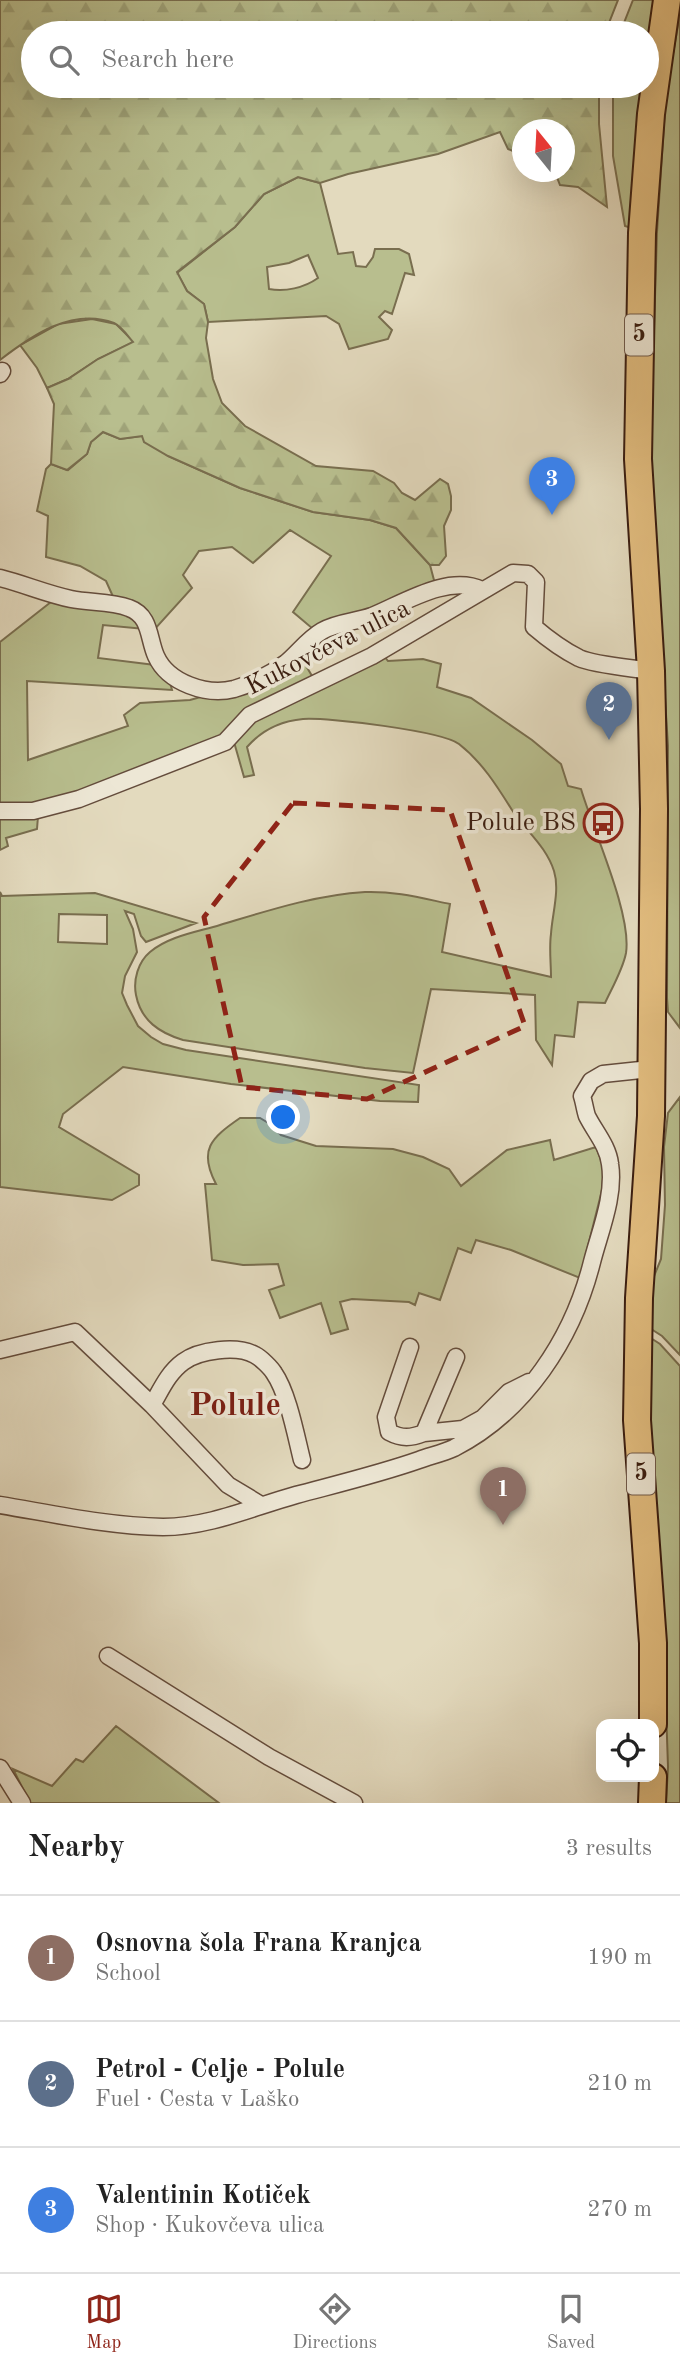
<!DOCTYPE html>
<html lang="en">
<head>
<meta charset="utf-8">
<style>
  body { margin:0; font-family:"Old Standard TT",serif; background:#f6f6f6; color:#222 }
  .controls { position:absolute; right:21px; bottom:21px; display:grid; overflow:hidden; border-radius:14px; box-shadow:0 7px 28px #0002 }
  .controls button { width:63px; height:63px; display:grid; place-items:center; padding:0; border:0; border-bottom:2px solid #e0e0e0; background:#fff; color:#222; font:35px sans-serif }
  .compass { position:absolute; left:512px; top:119px; width:63px; height:63px; border-radius:50%; background:#fff; box-shadow:0 7px 28px #0002; rotate:342deg }
  .you { position:absolute; left:284px; top:1118px; width:24px; height:24px; margin:-18px; border:5px solid #fff; border-radius:50%; background:#1a73e8; box-shadow:0 0 0 10px #1a73e833 }
  .badge { display:grid; place-items:center; width:46px; height:46px; border-radius:50%; background:#8f2418; color:#fff; font-size:23px; font-weight:700 }
  .pin { position:absolute; translate:-50% -58px; filter:drop-shadow(0 2px 4px #0008) }
  .pin::after { content:''; position:absolute; top:37px; width:24px; height:21px; background:inherit; clip-path:polygon(0 0,100% 0,50% 100%) }
  .list { margin:0; padding:0; list-style:none }
  h2 { display:flex; justify-content:space-between; align-items:center; height:91px; margin:0; padding:0 28px; font-size:30px }
  h2 small { font-size:23px; font-weight:400; color:#767676 }
  .list li { display:grid; grid-template-columns:46px 1fr auto; gap:21px; align-items:center; box-sizing:border-box; height:126px; padding:0 28px; border-top:2px solid #e0e0e0 }
  .list b { display:block; font-size:26px; white-space:nowrap }
  .list p { margin:0; font-size:23px; white-space:nowrap; color:#767676 }
  .list em { font-size:23px; font-style:normal; color:#767676 }
  .icon { flex:none; width:38px; height:38px; fill:none; stroke:currentColor; stroke-width:2; stroke-linecap:round; stroke-linejoin:round }
  .map { position:relative; flex:none; width:680px; height:1803px; overflow:hidden }
  .search { position:absolute; background:#fff; box-shadow:0 7px 28px #0002; left:21px; right:21px; top:21px; height:77px; display:flex; align-items:center; gap:18px; box-sizing:border-box; padding:0 24px; border-radius:38px; color:#767676; font-size:26px }
  .sheet { height:469px; background:#fff }
  nav { display:flex; justify-content:space-around; align-items:center; box-sizing:border-box; height:98px; border-top:2px solid #e0e0e0; background:#fff; font-size:19px; color:#767676 }
  nav a { display:grid; justify-items:center; gap:4px }
  nav .on { color:#8f2418 }
  .map>svg:first-child { display:block }
</style>
</head>
<body>
<div class="map">
<svg width="680" height="1803" viewBox="0 0 680 1803">
  <defs>
    <pattern id="forest-firs" width="22" height="20" patternUnits="userSpaceOnUse" patternTransform="scale(1.75)"><rect width="22" height="20" fill="#b8be8e"/><path d="M5 1l3.5 6h-7zM16 11l3.5 6h-7z" fill="#9fa379"/></pattern>
  </defs>
  <rect width="100%" height="100%" fill="#e3dabe"/>
  <filter id="stains"><feTurbulence type="fractalNoise" baseFrequency=".00286" numOctaves="4"/><feColorMatrix values="0 0 0 0 .2 0 0 0 0 .09 0 0 0 0 .02 0 0 0 .5 -.17"/></filter>
  <radialGradient id="worn" r=".72"><stop offset=".6" stop-color="#630" stop-opacity="0"/><stop offset="1" stop-color="#630" stop-opacity=".3"/></radialGradient>
  <!-- grass -->
  <path fill="#b8be8e" stroke="#796e4f" stroke-width="2" fill-rule="evenodd" d="M633 0H656L647 55V33H620Z
    M680 14V1028L668 1012 667 998 668 746 650 461 657 232 666 93Z
    M613 86H643L631 228 625 226 613 156Z
    M298 177 320 183 338 254 353 252 356 266 366 267 373 257 375 249H399L409 254 414 275 405 273 392 314 385 311 379 317 392 330 388 339 349 349 339 324 326 316 208 322 204 304 187 291 177 273 235 227 264 194ZM308 255 318 278C304 288 285 292 269 289L267 267 289 263Z
    M92 319 116 324 134 342 98 359 68 379 47 388 37 368 20 345 58 324Z
    M103 432 120 439 142 436 168 456 240 488 313 512 370 520 396 528 430 565 435 584 368 611 313 629 293 612 331 556 290 530 253 563 232 547 199 551 183 575 192 588 154 630 115 601 106 581 80 566 46 557 48 516 37 511 46 469 51 464 68 470 87 454 91 442Z
    M56 598 127 611 145 629 103 625 98 658 155 665 168 675 172 690 27 681 28 760 128 726 124 715 140 703 190 700 279 675 302 659 312 676 246 713 219 739 75 795 28 807H0V642Z
    M384 656 388 661 423 659 441 664 437 687 471 698 532 740 561 764 568 786 581 789C593 830 632 914 626 953 623 969 612 988 605 1003L578 1002 574 1037 555 1035 552 1065 536 1040 535 995 431 989 413 1073 365 1068 183 1040C160 1033 141 1021 136 995 133 980 138 962 150 952 169 936 197 932 220 925 267 911 315 895 365 892 395 891 421 898 450 904L442 952 551 977C551 963 549 948 551 934 552 915 560 890 554 871 546 846 526 831 512 810 497 786 482 762 459 744 442 731 327 717 303 719 281 721 261 731 247 747L254 775 244 777 234 742 257 718Z
    M0 816H38L37 829 6 838 8 846 0 850Z
    M0 892 2 896 95 893 196 923 146 942 141 936 134 914 125 911 133 929 137 952 125 976 122 993 127 1005 138 1026 151 1037 163 1044 186 1050 419 1085 418 1102 380 1101 231 1084 123 1067 63 1114 59 1127 139 1175V1185L112 1200 0 1187ZM59 914 107 915V944L58 942Z
    M680 1097V1355L662 1336 645 1325 650 1286 661 1259 665 1205 664 1147 668 1113Z
    M240 1118H260L270 1124 281 1135 316 1146 393 1149 423 1157 449 1169 461 1186 507 1150 550 1140 554 1160 596 1147 604 1168 602 1190 580 1278 511 1250 476 1240 471 1253 458 1248 440 1300 419 1293 415 1305 409 1302 352 1299 340 1302 348 1329 331 1334 321 1303 280 1318 269 1290 284 1285 278 1264 243 1265 212 1260 205 1184H216C198 1150 211 1138 240 1118Z
    M646 1335 660 1344 680 1366V1803H666L668 1767 664 1649 654 1552Z
    M116 1726 219 1803H30L13 1769 52 1786 76 1759 83 1762Z"/>
  <!-- forest -->
  <path fill="url(#forest-firs)" stroke="#796e4f" stroke-width="2" d="M0 0H618L605 33H33V86H599V124L607 207 578 187 560 185 555 172H564V130H522V155L508 149 500 132 438 154 348 174 320 183 298 177 264 194 235 227 177 272 187 291 204 304 208 322 206 338 213 379 222 403 245 426 316 466 373 471 394 483 402 493 415 500 440 479 448 484 451 496V510L444 526 446 556 439 565H430L396 528 370 520 313 512 240 488 168 456 144 442 142 436 120 439 103 432 91 442 87 454 67 470 51 464 54 404 47 388 68 379 98 359 133 342C128 336 121 326 114 323 72 307 31 336 0 360Z"/>
  <g fill="none" stroke-linecap="round" stroke-linejoin="round">
    <defs>
      <path id="minor" d="M0 374 2 371
        M0 578C24 584 47 594 71 599 90 603 111 601 129 608 151 616 148 638 156 656 168 683 207 696 234 689 251 684 271 674 286 663 298 653 308 639 322 631 337 622 356 622 372 616 404 603 448 574 482 590
        M0 811H33L79 799 225 742 250 715 372 656 513 573 528 574 536 582 534 627C548 639 563 650 579 658 594 665 633 668 651 671
        M410 1347 386 1417 389 1432C402 1439 411 1438 424 1433
        M0 1350 75 1332 152 1405 228 1485 261 1505
        M456 1357 424 1433 463 1429 483 1418 509 1392 529 1382
        M152 1405C161 1390 168 1373 183 1362 199 1350 237 1345 255 1355 261 1358 271 1368 274 1373 288 1393 296 1436 302 1460
        M0 1505C54 1514 108 1526 163 1527 209 1527 253 1507 296 1495 337 1484 379 1474 419 1460 430 1456 443 1453 454 1448 525 1412 573 1338 592 1262 600 1231 615 1196 610 1164 608 1146 595 1132 587 1116 585 1110 584 1102 582 1096L591 1081 603 1074 650 1069
        M108 1656 269 1757 354 1803
        M0 1768 22 1803"/>
      <path id="primary" d="M653 1724V1643L637 1420 639 1298 651 1116 654 809 651 671 638 459 642 233 651 114 667 0
        M652 1803 653 1777"/>
    </defs>
    <!-- minor casing -->
    <use href="#minor" stroke="#644c3c" stroke-width="19"/>
    <!-- primary casing -->
    <use href="#primary" stroke="#3a1d10" stroke-width="30"/>
    <!-- minor -->
    <use href="#minor" stroke="#ede7d5" stroke-width="16"/>
    <!-- primary -->
    <use href="#primary" stroke="#e2bd7f" stroke-width="26"/>
  </g>
  <!-- marked area -->
  <path fill="none" stroke="#8f2418" stroke-width="5" stroke-dasharray="14 9" stroke-linejoin="round" d="M293 803 450 810 525 1026 367 1099 242 1087 204 917Z"/>
  <!-- icons -->
  <defs>
    <symbol id="bus-ring" viewBox="-11 -11 22 22"><circle r="9.5" fill="#ede7d5" stroke="#8f2418" stroke-width="1.5"/><path d="M-5-6H5V4H4V6H2V4H-2V6H-4V4H-5ZM-3.5-4V0h7V-4ZM-3.5 1.2v1.5H-2V1.2ZM2 1.2v1.5H3.5V1.2Z" fill="#8f2418"/></symbol>
  </defs>
  <g fill-rule="evenodd">
    <use href="#bus-ring" x="581" y="801" width="44" height="44"/>
  </g>
  <g text-anchor="middle" dominant-baseline="central" stroke-width="7" stroke-linejoin="round" paint-order="stroke">
    <!-- shield labels -->
    <g fill="#ede7d5" stroke="#705a4b" stroke-width="2">
      <rect x="625" y="314.5" width="28" height="41" rx="5"/>
      <rect x="627" y="1453.5" width="28" height="41" rx="5"/>
    </g>
    <g font-size="24" font-weight="bold" fill="#3a1d10">
      <text x="639" y="335">5</text>
      <text x="641" y="1474">5</text>
    </g>
    <!-- street labels -->
    <g font-size="26" fill="#3a1d10" stroke="#ede7d5">
      <text transform="translate(328 648) rotate(-27)">Kukovčeva ulica</text>
    </g>
    <!-- poi labels -->
    <g font-size="26" fill="#3a1d10" stroke="#ede7d5" text-anchor="end">
      <text x="576" y="823">Polule BS</text>
    </g>
    <!-- district labels -->
    <g font-size="33" font-weight="bold" fill="#7a1f14" stroke="#ede7d5">
      <text x="235" y="1406">Polule</text>
    </g>
  </g>
  <rect width="100%" height="100%" filter="url(#stains)"/>
  <rect width="100%" height="100%" fill="url(#worn)"/>
</svg>
<div class="controls">
<button><svg class="icon" aria-label="locate" viewBox="0 0 24 24"><circle cx="12" cy="12" r="6"/><path d="M12 2v4M12 18v4M2 12h4M18 12h4"/></svg></button>
</div>
<svg class="compass" viewBox="-18 -18 36 36"><path d="M0-13l5 13h-10z" fill="#e53935"/><path d="M0 13l5-13h-10z" fill="#767676"/></svg>
<div class="you"></div>
<div class="pin badge" style="left:503px;top:1525px;background:#8d6e63">1</div>
<div class="pin badge" style="left:609px;top:740px;background:#5c6f8a">2</div>
<div class="pin badge" style="left:552px;top:515px;background:#3f7fe0">3</div>
<div class="search"><svg class="icon" aria-label="search" viewBox="0 0 24 24"><circle cx="10" cy="10" r="6"/><path d="M15 15l6 6"/></svg>Search here</div>
</div>
<section class="sheet">
<h2>Nearby<small>3 results</small></h2>
<ul class="list">
<li><span class="badge" style="background:#8d6e63">1</span><div><b>Osnovna šola Frana Kranjca</b><p>School</p></div><em>190 m</em></li>
<li><span class="badge" style="background:#5c6f8a">2</span><div><b>Petrol - Celje - Polule</b><p>Fuel · Cesta v Laško</p></div><em>210 m</em></li>
<li><span class="badge" style="background:#3f7fe0">3</span><div><b>Valentinin Kotiček</b><p>Shop · Kukovčeva ulica</p></div><em>270 m</em></li>
</ul>
</section>
<nav>
<a class="on"><svg class="icon" aria-label="map" viewBox="0 0 24 24"><path d="M3 6l6-2 6 2 6-2v14l-6 2-6-2-6 2zM9 4v14M15 6v14"/></svg>Map</a>
<a><svg class="icon" aria-label="directions" viewBox="0 0 24 24"><path d="M12 3l9 9-9 9-9-9zM9 14v-3h6M13 9l2 2-2 2"/></svg>Directions</a>
<a><svg class="icon" aria-label="saved" viewBox="0 0 24 24"><path d="M7 4h10v16l-5-4-5 4z"/></svg>Saved</a>
</nav>
</body>
</html>
